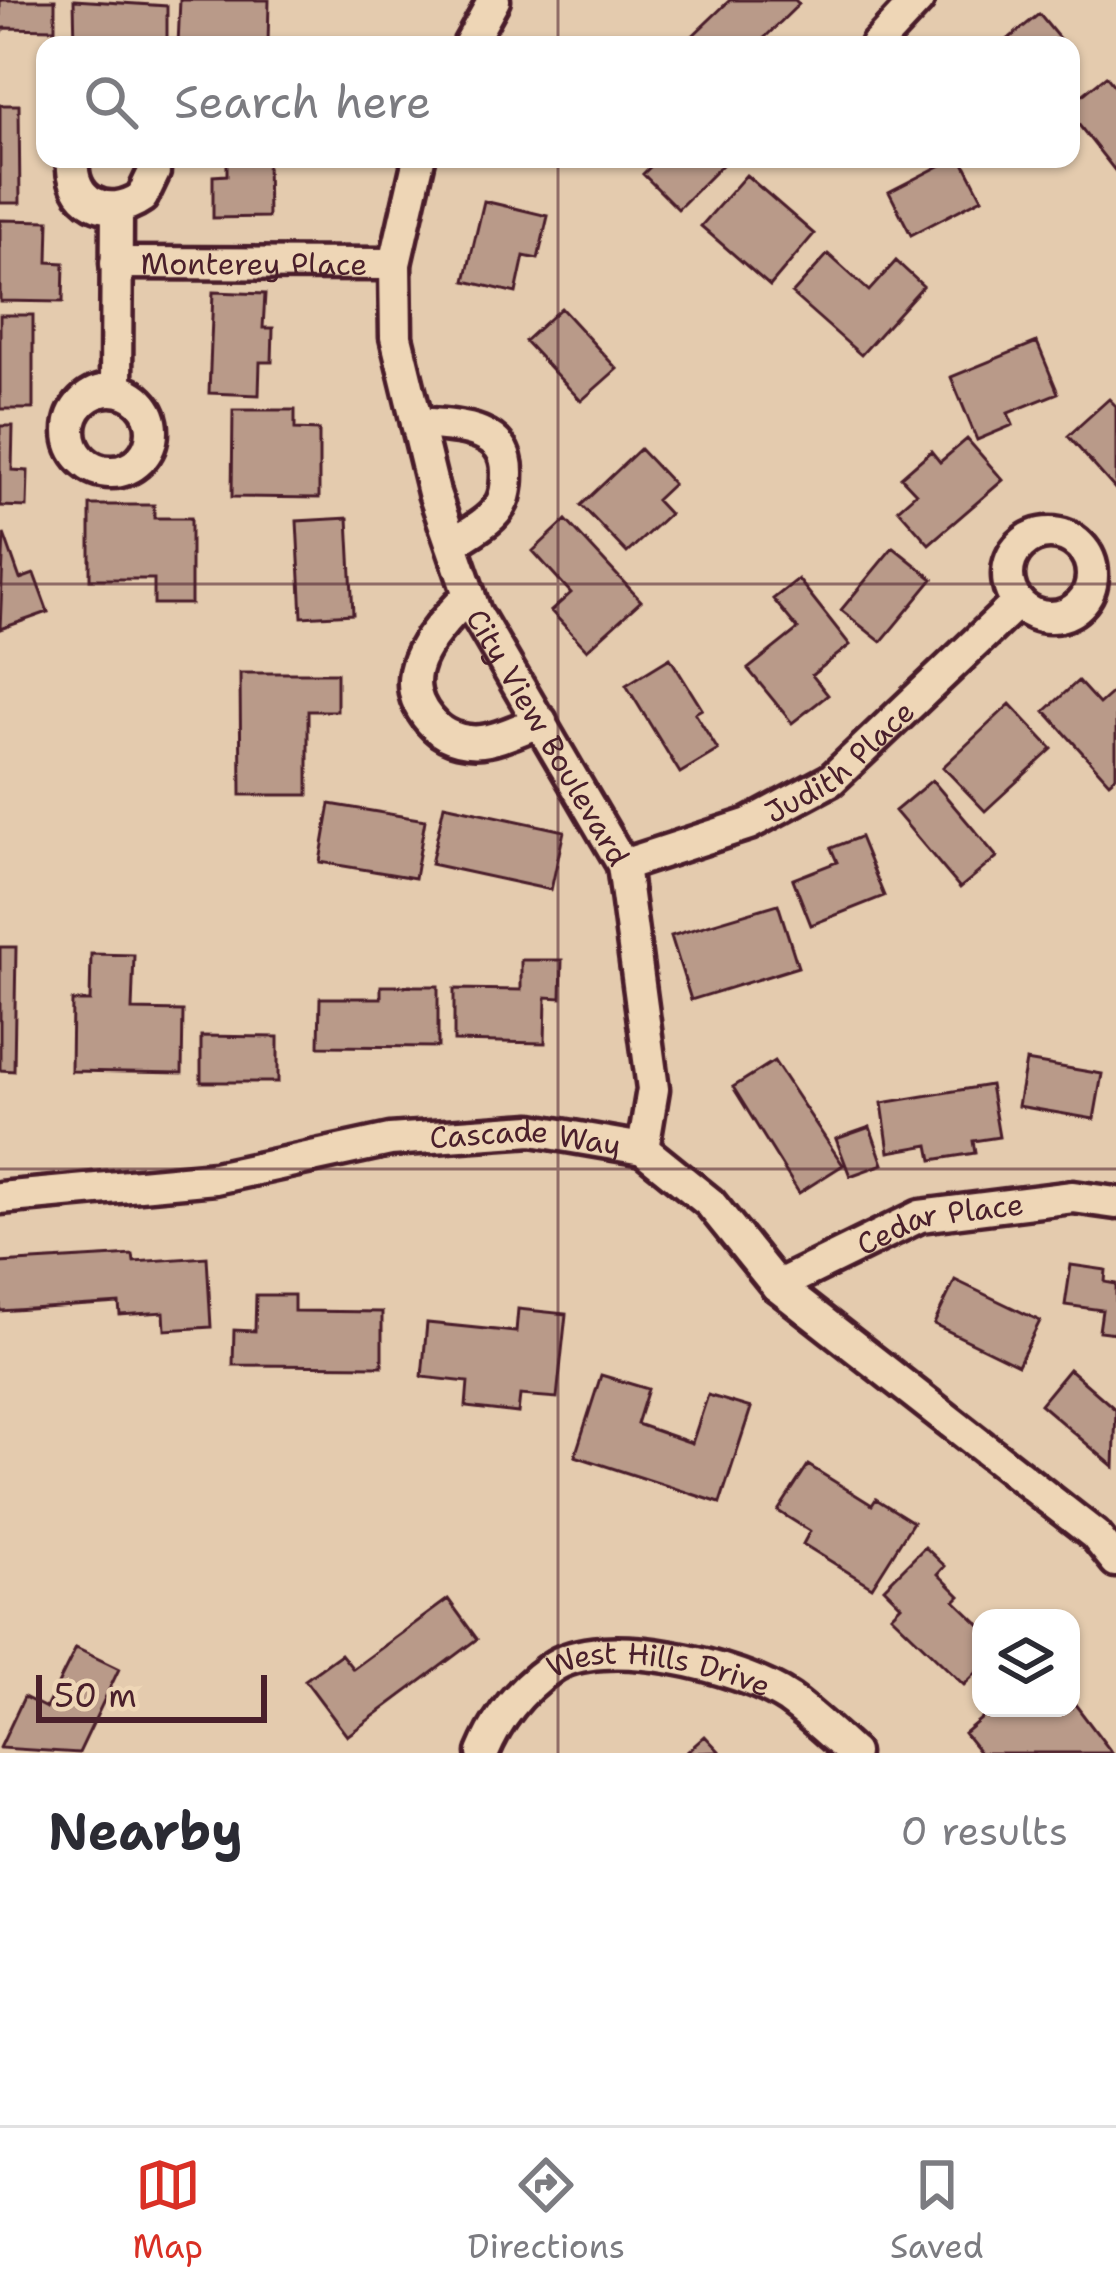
<!DOCTYPE html>
<html lang="en">
<head>
<meta charset="utf-8">
<style>
  body { margin:0; font-family:"Shantell Sans",sans-serif; background:#f7f7f7; color:#2b2b33 }
  .controls { position:absolute; right:36px; bottom:36px; display:grid; overflow:hidden; border-radius:24px; box-shadow:0 3px 9px #0004 }
  .controls button { width:108px; height:108px; display:grid; place-items:center; padding:0; border:0; border-bottom:3px solid #e1e1e2; background:#fff; color:#2b2b33; font:60px sans-serif }
  .scale { position:absolute; left:36px; bottom:30px; width:231px; box-sizing:border-box; padding-left:12px; border:6px solid #4a1f2b; border-top:0; font-size:33px; line-height:42px; white-space:nowrap; color:#4a1f2b; -webkit-text-stroke:9px #eed6b6; paint-order:stroke }
  .list { margin:0; padding:0; list-style:none }
  h2 { display:flex; justify-content:space-between; align-items:center; height:156px; margin:0; padding:0 48px; font-size:51px }
  h2 small { font-size:39px; font-weight:400; color:#7c7c81 }
  .icon { flex:none; width:66px; height:66px; fill:none; stroke:currentColor; stroke-width:2; stroke-linecap:round; stroke-linejoin:round }
  .map { position:relative; flex:none; width:1116px; height:1753px; overflow:hidden }
  .search { position:absolute; background:#fff; box-shadow:0 3px 9px #0004; left:36px; right:36px; top:36px; height:132px; display:flex; align-items:center; gap:30px; box-sizing:border-box; padding:0 42px; border-radius:24px; color:#7c7c81; font-size:45px }
  .sheet { height:372px; background:#fff }
  nav { display:flex; justify-content:space-around; align-items:center; box-sizing:border-box; height:168px; border-top:3px solid #e1e1e2; background:#fff; font-size:33px; color:#7c7c81 }
  nav a { display:grid; justify-items:center; gap:6px }
  nav .on { color:#d93025 }
  .map>svg:first-child { display:block }
</style>
</head>
<body>
<div class="map">
<svg width="1116" height="1753" viewBox="0 0 1116 1753">
  <rect width="100%" height="100%" fill="#e4cbae"/>
  <filter id="ink" filterUnits="userSpaceOnUse"><feTurbulence type="fractalNoise" baseFrequency=".00833" numOctaves="2"/><feDisplacementMap in="SourceGraphic" scale="24" xChannelSelector="R" yChannelSelector="G"/><feConvolveMatrix kernelMatrix="1 2 1 2 8 2 1 2 1" color-interpolation-filters="sRGB"/></filter>
  <g filter="url(#ink)">
    <!-- building -->
    <path fill="#b99a89" stroke="#4a1f2b" stroke-width="3" d="M0 0H55V29L4 28 0 36Z
      M74 0 167 6V45H75Z
      M180 0H269L268 45H178Z
      M730 0H795L799 4 757 45H683Z
      M1039 14 1062 42 1059 45H1001Z
      M1106 76 1116 88V172L1071 115V104Z
      M0 105H19L20 203H0Z
      M227 159H267L268 217 213 218V176L227 175Z
      M658 159H728L678 209 643 174Z
      M953 159H962L982 198 911 235 889 192Z
      M746 175 814 234 770 286 701 226Z
      M484 201 548 216 538 259 524 256 516 293 465 281Z
      M0 220 49 221 48 262 64 263 63 302 0 301Z
      M828 254 869 291 896 261 923 286 861 355 792 294Z
      M213 292 265 294 263 328H273L272 362H260L259 395 209 393Z
      M561 308 617 369 581 401 525 341Z
      M0 315H33V409H0Z
      M1037 342 1058 393 1008 413 1013 425 977 440 951 377Z
      M1109 399 1116 406V490L1068 436Z
      M233 410H295V429L319 430V498L232 497Z
      M0 426H13L12 470 28 471 27 507 0 506Z
      M967 439 1003 480 929 544 898 509 916 493 901 477 931 451 940 462Z
      M640 449 673 484 656 500 669 514 627 553 581 505Z
      M90 505H154V518H191V604H154V579H90Z
      M348 518 353 614 302 617 297 521Z
      M566 520 641 601 587 650 551 611 571 593 533 551Z
      M4 534 20 579 34 574 48 612 0 629Z
      M893 547 933 579 881 642 841 610Z
      M798 579 850 645 812 675 828 695 792 723 748 669 798 629 773 599Z
      M670 658 702 709 695 713 718 750 680 773 626 685Z
      M240 673H337V711H308V795H241Z
      M1078 681 1099 704 1116 689V776L1109 782 1045 711Z
      M1010 704 1052 749 985 811 943 767Z
      M932 780 997 857 960 888 895 811Z
      M330 804 425 820 415 878 320 862Z
      M444 805 564 831 551 890 431 864Z
      M860 837 884 896 811 925 793 879 837 862 831 848Z
      M778 904 798 967 691 1000 671 936Z
      M0 947H16L14 1071 0 1070Z
      M91 954 134 955 132 1010 183 1011 182 1073 71 1071 72 1001H90Z
      M521 960H562L561 998 546 997 545 1043 454 1041V989L521 990Z
      M381 986H438V1047L319 1046 320 998H381Z
      M201 1036 278 1037V1082H201Z
      M774 1061 843 1165 799 1193 733 1087Z
      M1026 1061 1102 1074 1094 1119 1018 1106Z
      M990 1085 999 1137 973 1141 975 1153 932 1160 929 1145 889 1152 882 1103Z
      M870 1127 883 1164 850 1176 836 1139Z
      M133 1255 134 1262 207 1257 211 1327 165 1330 164 1312 120 1315 119 1303 0 1311V1263Z
      M1071 1265 1106 1270 1105 1282 1116 1284V1333L1099 1331 1102 1310 1065 1305Z
      M955 1280 1040 1321 1018 1365 934 1324Z
      M256 1295H294V1311L382 1312V1366L233 1365 234 1330 255 1331Z
      M518 1309 566 1314 557 1398 520 1395 518 1413 466 1407 468 1382 422 1377 427 1323 516 1332Z
      M1069 1369 1116 1410 1114 1467 1040 1404Z
      M601 1375 648 1389 637 1424 692 1443 708 1395 751 1408 720 1503 575 1456Z
      M808 1465 872 1505 876 1499 913 1522 872 1587 803 1544 810 1531 778 1511Z
      M925 1547 945 1566 938 1574 960 1596 955 1601 981 1626V1668L964 1685 891 1615 901 1605 884 1588Z
      M448 1599 477 1639 347 1736 305 1680 341 1654 353 1669Z
      M76 1648 119 1669 79 1753 0 1748 24 1697 46 1708Z
      M1071 1699 1112 1753H980L964 1733 994 1708H1071Z
      M705 1736 720 1752 686 1753Z"/>
    <g fill="none" stroke-linecap="round" stroke-linejoin="round">
      <defs>
        <g id="minor">
          <path d="M469 45 494 0"/>
          <path d="M876 45 918 0"/>
          <path d="M73 159C69 201 108 221 142 197L154 172 153 159"/>
          <path id="s1" d="M419 159 395 264 396 337 434 493 475 612 623 865 653 1089 643 1149"/>
          <path id="s2" d="M116 263 395 264"/>
          <circle cx="111" cy="431" r="41"/>
          <path d="M116 390 117 209"/>
          <path d="M417 423C453 426 507 425 507 472 507 490 505 503 492 516 481 527 465 535 452 544"/>
          <circle cx="1050" cy="575" r="42"/>
          <path d="M469 595C432 634 386 678 436 727 448 739 470 744 488 740 505 737 524 727 541 721"/>
          <path id="s3" d="M623 865 749 824 831 780 1018 602"/>
          <path id="s4" d="M0 1198 215 1178 390 1140 532 1130 643 1149 710 1203 777 1286 1095 1535 1116 1561"/>
          <path id="s5" d="M777 1286 920 1216 1073 1197 1116 1203"/>
          <path id="s6" d="M483 1753C497 1719 520 1690 551 1668 601 1632 741 1666 789 1699 811 1715 832 1735 852 1753"/>
        </g>
      </defs>
      <!-- minor casing -->
      <use href="#minor" stroke="#4a1f2b" stroke-width="39"/>
      <!-- minor -->
      <use href="#minor" stroke="#eed6b6" stroke-width="30"/>
    </g>
  </g>
  <!-- grid -->
  <path fill="none" stroke="#4a1f2b" stroke-width="3" stroke-opacity="0.55" d="M558 0V45M558 159V1753M0 584H1116M0 1169H1116"/>
  <g text-anchor="middle" dominant-baseline="central" stroke-width="12" stroke-linejoin="round" paint-order="stroke">
    <!-- street labels -->
    <g font-size="30" fill="#4a1f2b" stroke="#eed6b6">
      <text stroke="none"><textPath href="#s2" startOffset="138">Monterey Place</textPath></text>
      <text stroke="none"><textPath href="#s1" startOffset="612">City View Boulevard</textPath></text>
      <text stroke="none"><textPath href="#s3" startOffset="243">Judith Place</textPath></text>
      <text stroke="none"><textPath href="#s4" startOffset="531">Cascade Way</textPath></text>
      <text stroke="none"><textPath href="#s5" startOffset="177">Cedar Place</textPath></text>
      <text stroke="none"><textPath href="#s6" startOffset="222">West Hills Drive</textPath></text>
    </g>
  </g>
</svg>
<div class="controls">
<button><svg class="icon" aria-label="layers" viewBox="0 0 24 24"><path d="M12 4l9 5-9 5-9-5zM3 14l9 5 9-5"/></svg></button>
</div>
<div class="scale">50 m</div>
<div class="search"><svg class="icon" aria-label="search" viewBox="0 0 24 24"><circle cx="10" cy="10" r="6"/><path d="M15 15l6 6"/></svg>Search here</div>
</div>
<section class="sheet">
<h2>Nearby<small>0 results</small></h2>
<ul class="list">
</ul>
</section>
<nav>
<a class="on"><svg class="icon" aria-label="map" viewBox="0 0 24 24"><path d="M3 6l6-2 6 2 6-2v14l-6 2-6-2-6 2zM9 4v14M15 6v14"/></svg>Map</a>
<a><svg class="icon" aria-label="directions" viewBox="0 0 24 24"><path d="M12 3l9 9-9 9-9-9zM9 14v-3h6M13 9l2 2-2 2"/></svg>Directions</a>
<a><svg class="icon" aria-label="saved" viewBox="0 0 24 24"><path d="M7 4h10v16l-5-4-5 4z"/></svg>Saved</a>
</nav>
</body>
</html>
